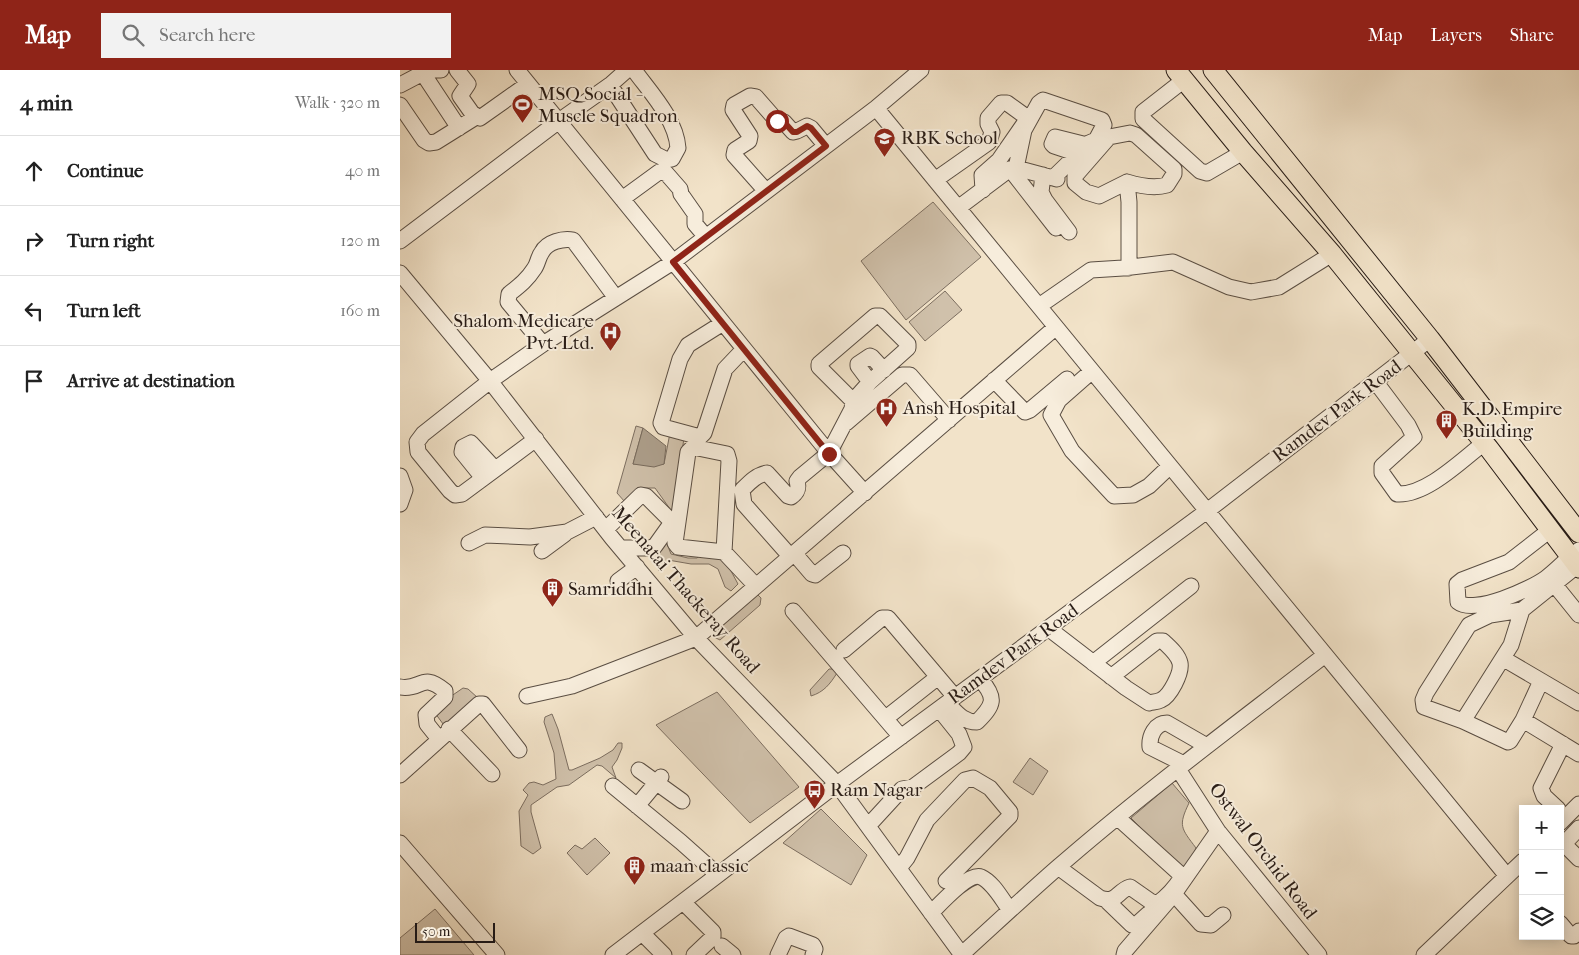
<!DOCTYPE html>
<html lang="en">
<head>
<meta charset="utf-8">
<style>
  body { margin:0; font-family:"IM FELL French Canon",serif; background:#f2f2f2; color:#222 }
  .controls { position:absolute; right:15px; bottom:15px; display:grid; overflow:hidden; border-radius:0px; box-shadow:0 2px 12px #0003 }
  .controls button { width:45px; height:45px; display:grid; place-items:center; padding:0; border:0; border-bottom:1px solid #e0e0e0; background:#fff; color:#222; font:25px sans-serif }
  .scale { position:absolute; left:15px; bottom:12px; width:80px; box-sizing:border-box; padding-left:5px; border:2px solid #281c16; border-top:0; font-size:14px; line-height:18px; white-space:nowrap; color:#281c16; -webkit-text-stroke:4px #f7eddc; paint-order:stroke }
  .stop { position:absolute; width:15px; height:15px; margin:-11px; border:4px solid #8f2418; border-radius:50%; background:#fff }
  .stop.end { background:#8f2418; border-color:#fff; box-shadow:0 1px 5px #0008 }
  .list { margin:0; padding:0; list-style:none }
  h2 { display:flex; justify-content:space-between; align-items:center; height:65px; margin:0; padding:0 20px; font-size:21px }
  h2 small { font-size:16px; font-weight:400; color:#767676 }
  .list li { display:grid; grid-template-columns:32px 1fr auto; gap:15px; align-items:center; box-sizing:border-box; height:70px; padding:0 20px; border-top:1px solid #e0e0e0 }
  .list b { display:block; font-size:19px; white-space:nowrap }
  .list em { font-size:16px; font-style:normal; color:#767676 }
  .icon { flex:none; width:28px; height:28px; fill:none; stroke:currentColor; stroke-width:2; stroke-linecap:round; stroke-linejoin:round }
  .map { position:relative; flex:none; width:1179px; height:885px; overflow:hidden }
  header { display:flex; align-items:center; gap:30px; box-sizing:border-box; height:70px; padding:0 25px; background:#8f2418; color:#fff }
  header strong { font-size:24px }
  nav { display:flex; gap:28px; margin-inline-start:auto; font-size:18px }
  .search { width:350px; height:45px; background:#f2f2f2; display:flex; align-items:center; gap:12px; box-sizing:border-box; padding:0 18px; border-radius:0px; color:#767676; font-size:19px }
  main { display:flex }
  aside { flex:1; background:#fff }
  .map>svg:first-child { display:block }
</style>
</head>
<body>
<header>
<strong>Map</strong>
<div class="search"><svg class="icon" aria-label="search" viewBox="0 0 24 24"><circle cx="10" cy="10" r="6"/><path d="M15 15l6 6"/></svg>Search here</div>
<nav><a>Map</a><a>Layers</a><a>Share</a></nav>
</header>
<main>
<aside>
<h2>4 min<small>Walk · 320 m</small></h2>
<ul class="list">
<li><svg class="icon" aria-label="ahead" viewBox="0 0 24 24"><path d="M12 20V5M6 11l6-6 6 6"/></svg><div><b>Continue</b></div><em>40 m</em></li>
<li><svg class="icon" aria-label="right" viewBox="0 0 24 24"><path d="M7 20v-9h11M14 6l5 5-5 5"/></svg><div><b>Turn right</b></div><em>120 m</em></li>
<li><svg class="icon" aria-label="left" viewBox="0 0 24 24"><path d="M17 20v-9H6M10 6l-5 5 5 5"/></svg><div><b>Turn left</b></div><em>160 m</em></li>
<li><svg class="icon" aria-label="arrive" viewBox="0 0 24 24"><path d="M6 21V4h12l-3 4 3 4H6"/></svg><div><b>Arrive at destination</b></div></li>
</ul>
</aside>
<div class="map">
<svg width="1179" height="885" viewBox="0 0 1179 885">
  <rect width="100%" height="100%" fill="#f2e3c9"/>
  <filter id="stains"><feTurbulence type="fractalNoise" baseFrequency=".004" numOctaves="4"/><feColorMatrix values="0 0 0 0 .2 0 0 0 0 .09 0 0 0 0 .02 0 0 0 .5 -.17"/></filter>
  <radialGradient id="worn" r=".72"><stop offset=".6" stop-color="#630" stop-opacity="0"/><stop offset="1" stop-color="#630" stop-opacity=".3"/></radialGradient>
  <!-- green -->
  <path fill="#d0c1ab" stroke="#7c6e60" d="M533 132 581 187 506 250 461 191Z
    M545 221 562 240 525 271 509 252Z
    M236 356 243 358 233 394H264L270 363 284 368 273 443 255 418H237L225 432 217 423Z
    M271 465 269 479 271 484 288 488H297L303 483 315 482 331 501 338 514 331 521 325 517 318 499 309 494H291L268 490 259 501C253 489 264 475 271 465Z
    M355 522 361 528 360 535 320 570 314 567 312 564 316 557Z
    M429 599H433L437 603C430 614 424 622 411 626L410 620Z
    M63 618 68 619 78 628 46 658 35 643 47 629Z
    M317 622 399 717 350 753 256 655Z
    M152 644 158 659 169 700H172L200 688 213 680 218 673H222V678L217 690 212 697 216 708 202 696 197 695 169 715 157 717 131 735V742L141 778 133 784 121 776 119 741 128 725 123 720 129 713 134 712 143 715 156 709 154 683 144 652 145 647Z
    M630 688 648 701 633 725 613 712Z
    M772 713 789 733C778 756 781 758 796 778L785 803 731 748Z
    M421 739 467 785 451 815 383 773Z
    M195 768 210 783 187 805 167 783 175 775 182 779Z
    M35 839 74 885H0V868Z"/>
  <!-- water -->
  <path fill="#ad9f8c" stroke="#786b5d" d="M243 358 266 376 264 394 254 397 233 394Z"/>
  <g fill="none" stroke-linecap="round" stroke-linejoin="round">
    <defs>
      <path id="minor" d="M37 0H41
        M57 0 68 14 60 26 72 43 80 48 128 14
        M117 0 429 383 465 423
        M784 10 743 42V49L800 101 807 103 843 82
        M0 15 19 5H24L59 58
        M210 15 255 84 267 90 272 89 278 78C276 49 250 22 234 0
        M0 35 24 70 29 73 36 72 76 47
        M476 38 1107 806
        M678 84 654 76 652 74 655 67 687 75
        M616 98 624 60 639 33 643 30 702 50 704 55 696 70 689 73 653 108
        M610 99 656 158
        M643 105 641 122 645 130 669 162
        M535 110 589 72 592 62 588 54V48L601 33H607L625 46 626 51 599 90 582 105 583 120
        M727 112C740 116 754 119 767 115L774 104V99L736 65 730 63 709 67 675 106V113L686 122 699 126 727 112 729 132V198
        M366 121 334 85 335 80 349 71 350 66 333 40 334 35 350 26 356 27 377 51 384 52 393 62 397 61 407 56 411 58 426 76
        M222 129 259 102 266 103 280 119 281 124 295 144V154L306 167
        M558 138 610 99 616 98 657 109
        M0 171 159 51 210 15 227 0
        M0 203 90 311 212 468 296 568 437 714 562 885
        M639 236 691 200 723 198 773 192 829 217 851 222 879 217 932 184
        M323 253 288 275 280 289 261 353 263 357 300 367 304 363 325 299 344 279
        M143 274 108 232 109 224C119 216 127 210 134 199 138 194 138 187 142 182 147 172 163 168 173 170L216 228
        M692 301 659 330 651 345 672 381 714 426 733 425 749 416 770 396
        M594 310 625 342 630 340 667 309
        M975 311 1008 355 1014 367 982 396V403L997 424C1026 426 1062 390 1084 373
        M470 312 458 296V294L470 286 472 287 484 300
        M446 353 502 305H510L549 350
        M136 369 62 424 55 425 50 421 18 382 17 372 23 364 90 311 143 274 273 192 476 38 521 0
        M0 406 5 420 0 434
        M83 408 62 382 63 377 71 373 95 399
        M206 459 241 425 246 426 269 449 270 455 255 476 250 478H221
        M1150 460 1109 492 1062 510 1057 514 1058 532C1074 545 1131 519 1146 508 1158 499 1167 488 1179 480
        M69 473 85 465 130 467 167 462 196 447
        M142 481 165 464
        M324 482 329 391 327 384 293 377 288 382 275 473 278 477 324 482 356 516
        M394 483 412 504 415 505 443 483
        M390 486 344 434 342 420C349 413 356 405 367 403L388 426 391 427C398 422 399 418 397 411L400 407 429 383 452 339 453 331 470 312 508 278V274L480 246H475L419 294V297L453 331
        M218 511 237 497
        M1154 514 1179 545
        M393 541 501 667
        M648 558 726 618 749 633C753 632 757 632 761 630 770 626 782 603 780 593 778 584 769 577 763 571H757L711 607
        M444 580 482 548H488L555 627
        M1104 589 1179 633
        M693 593 791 516
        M1141 611 1123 650 1110 671 1108 672 1063 651 1111 575 1122 540 1179 494
        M0 617C22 621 21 601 45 621V627L26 645 27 654 39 669
        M127 626 172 616 296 568 656 257
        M547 633C556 642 563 652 577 652 594 635 597 628 580 609
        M486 648 538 607
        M1123 650 1179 684
        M1063 651 1024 637 1023 630 1026 623 1069 555 1090 545 1122 540
        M49 659 92 704
        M784 694 750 677C749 666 755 653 767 653L807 676
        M778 699 818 761 919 885
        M239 700 282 731
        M0 705 79 634H83L119 680
        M213 716 281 772 318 805
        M237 736 261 707
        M1158 739 1144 726 1141 718 1163 674
        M1160 753 1179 734
        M468 756 502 719 513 717 559 683 564 677 559 664 539 639
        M1160 770 1179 789
        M0 773 97 885
        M1160 778 1179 758
        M658 797 700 828C717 834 717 821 730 817L750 831 757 834C766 827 775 818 781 808L780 804 718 748
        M499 798 507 788 527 750 565 710 573 708 590 718 610 742V746L546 811
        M774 824 801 854 811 855 823 845
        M706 830 732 855 738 853 748 844
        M283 832 313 862V867L294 885
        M531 843C540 834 569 802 581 807 594 813 602 830 610 840
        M1160 853 1171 866H1174L1179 861
        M242 863 264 885
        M322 876 333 885
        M213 885 437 714 807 441 1030 269
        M378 885 386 868 389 866 413 875 415 879 413 885
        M561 885C593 856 625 826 657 798 743 723 835 655 925 585
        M724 885 725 881 774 824 818 761
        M1024 885 1123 791"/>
      <path id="major" d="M776 0 843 82 932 184 1090 380 1179 498
        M813 0 1030 269 1179 463"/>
    </defs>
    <!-- minor casing -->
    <use href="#minor" stroke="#5a4e43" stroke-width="17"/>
    <!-- major casing -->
    <use href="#major" stroke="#281c16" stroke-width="21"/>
    <!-- minor -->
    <use href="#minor" stroke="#f7eddc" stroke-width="15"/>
    <!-- major -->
    <use href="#major" stroke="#f2e3c9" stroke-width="19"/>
  </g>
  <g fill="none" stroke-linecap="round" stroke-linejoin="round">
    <!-- route -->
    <path stroke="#8f2418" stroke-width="6" d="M377 51 384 52 393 62H397L407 56 411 58 426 76 273 192 429 384"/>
  </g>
  <!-- icons -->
  <defs>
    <symbol id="stadium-pin" viewBox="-11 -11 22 30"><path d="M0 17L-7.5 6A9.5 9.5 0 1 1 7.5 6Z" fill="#8f2418" stroke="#f7eddc"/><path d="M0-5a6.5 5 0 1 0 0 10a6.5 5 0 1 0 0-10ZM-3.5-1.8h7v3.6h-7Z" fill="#fff"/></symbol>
    <symbol id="school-pin" viewBox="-11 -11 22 30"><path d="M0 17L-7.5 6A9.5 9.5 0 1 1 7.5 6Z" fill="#8f2418" stroke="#f7eddc"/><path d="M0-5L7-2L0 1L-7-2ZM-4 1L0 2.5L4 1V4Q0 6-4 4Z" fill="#fff"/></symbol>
    <symbol id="hospital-pin" viewBox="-11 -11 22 30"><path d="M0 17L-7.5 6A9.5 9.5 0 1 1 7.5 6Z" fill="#8f2418" stroke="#f7eddc"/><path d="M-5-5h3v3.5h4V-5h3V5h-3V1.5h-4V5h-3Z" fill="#fff"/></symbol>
    <symbol id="building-pin" viewBox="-11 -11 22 30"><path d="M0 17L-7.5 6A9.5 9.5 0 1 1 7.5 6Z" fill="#8f2418" stroke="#f7eddc"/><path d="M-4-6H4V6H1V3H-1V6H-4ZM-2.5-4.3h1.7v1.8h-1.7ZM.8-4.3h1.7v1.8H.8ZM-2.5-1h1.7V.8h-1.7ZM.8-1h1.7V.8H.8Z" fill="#fff"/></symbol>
    <symbol id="bus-pin" viewBox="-11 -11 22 30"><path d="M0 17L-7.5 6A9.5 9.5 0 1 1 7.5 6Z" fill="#8f2418" stroke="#f7eddc"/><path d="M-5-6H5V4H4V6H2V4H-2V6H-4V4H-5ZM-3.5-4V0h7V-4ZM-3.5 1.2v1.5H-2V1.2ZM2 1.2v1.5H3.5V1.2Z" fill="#fff"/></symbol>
  </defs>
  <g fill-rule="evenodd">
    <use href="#stadium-pin" x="110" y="22" width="25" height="34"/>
    <use href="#school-pin" x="472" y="56" width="25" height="34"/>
    <use href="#hospital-pin" x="198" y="250" width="25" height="34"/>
    <use href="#hospital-pin" x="474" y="326" width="25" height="34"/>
    <use href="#building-pin" x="1034" y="338" width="25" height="34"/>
    <use href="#building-pin" x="140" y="506" width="25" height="34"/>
    <use href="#bus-pin" x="402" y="708" width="25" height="34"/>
    <use href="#building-pin" x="222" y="784" width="25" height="34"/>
  </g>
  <g text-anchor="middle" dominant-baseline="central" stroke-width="4" stroke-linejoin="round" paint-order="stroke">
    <!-- poi labels -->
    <g font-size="19" fill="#281c16" stroke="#f7eddc" text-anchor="start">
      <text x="138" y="24">MSQ Social -<tspan x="138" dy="22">Muscle Squadron</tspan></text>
      <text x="501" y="68">RBK School</text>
      <text x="194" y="251" text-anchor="end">Shalom Medicare<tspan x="194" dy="22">Pvt. Ltd.</tspan></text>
      <text x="503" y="338">Ansh Hospital</text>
      <text x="1062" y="339">K.D. Empire<tspan x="1062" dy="22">Building</tspan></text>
      <text x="168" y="519">Samriddhi</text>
      <text x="430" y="720">Ram Nagar</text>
      <text x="250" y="796">maan classic</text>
    </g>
    <!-- street labels -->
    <g font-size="19" fill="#281c16" stroke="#f7eddc">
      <text transform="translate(937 341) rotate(-37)">Ramdev Park Road</text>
      <text transform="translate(286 520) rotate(49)">Meenatai Thackeray Road</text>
      <text transform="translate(613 584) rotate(-36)">Ramdev Park Road</text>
      <text transform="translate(863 781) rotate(53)">Ostwal Orchid Road</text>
    </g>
  </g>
  <rect width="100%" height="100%" filter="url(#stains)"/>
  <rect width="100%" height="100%" fill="url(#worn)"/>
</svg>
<div class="controls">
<button>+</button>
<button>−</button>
<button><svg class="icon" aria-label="layers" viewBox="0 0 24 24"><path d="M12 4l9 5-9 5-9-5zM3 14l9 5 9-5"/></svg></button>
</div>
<div class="scale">50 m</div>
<div class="stop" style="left:377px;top:51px"></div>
<div class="stop end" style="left:429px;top:384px"></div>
</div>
</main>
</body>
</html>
